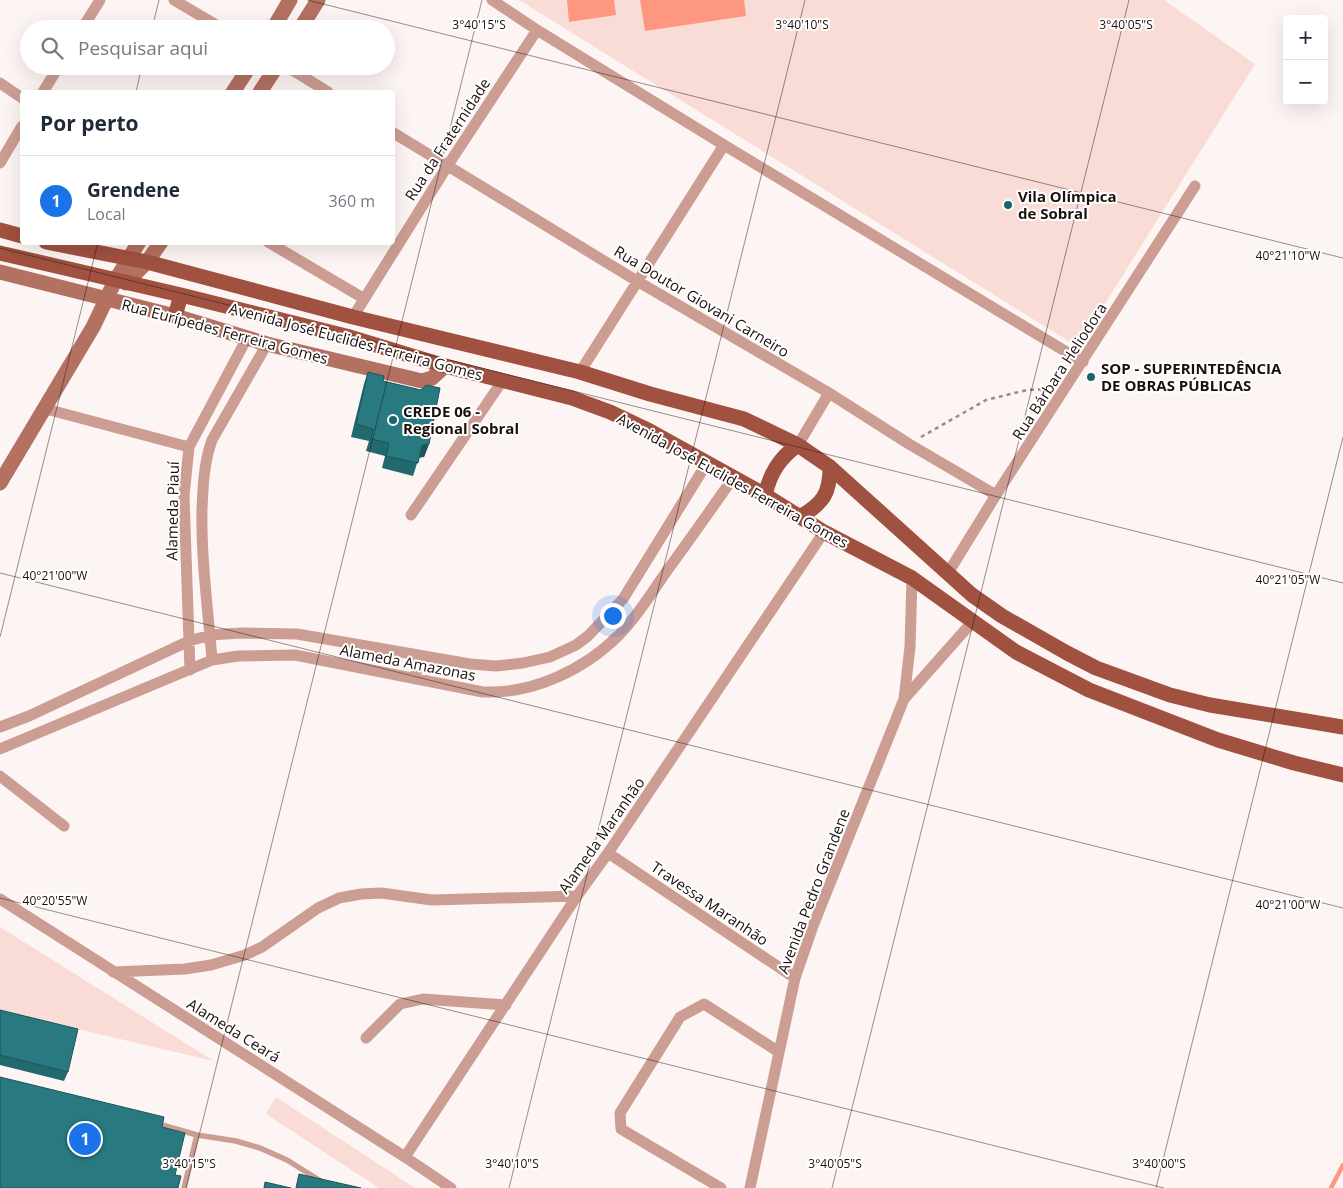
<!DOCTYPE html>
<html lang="pt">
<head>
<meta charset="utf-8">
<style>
  body { margin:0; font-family:"Open Sans",sans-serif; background:#f6f6f7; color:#1f2937 }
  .controls { position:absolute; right:15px; top:15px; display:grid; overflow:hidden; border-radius:5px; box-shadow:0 5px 20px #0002 }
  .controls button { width:45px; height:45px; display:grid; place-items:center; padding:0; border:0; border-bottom:1px solid #e0e1e3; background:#fff; color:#1f2937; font:25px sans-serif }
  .you { position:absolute; left:612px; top:615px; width:18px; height:18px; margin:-12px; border:4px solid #fff; border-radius:50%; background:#1a73e8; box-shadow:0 0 0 8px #1a73e833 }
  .badge { display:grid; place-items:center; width:32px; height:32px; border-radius:50%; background:#1a73e8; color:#fff; font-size:16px; font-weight:700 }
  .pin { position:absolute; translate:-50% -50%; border:2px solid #fff; box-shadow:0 1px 5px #0006 }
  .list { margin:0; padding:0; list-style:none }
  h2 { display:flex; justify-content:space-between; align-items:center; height:65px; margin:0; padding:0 20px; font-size:21px }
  h2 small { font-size:16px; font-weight:400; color:#747a83 }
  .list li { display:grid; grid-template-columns:32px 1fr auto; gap:15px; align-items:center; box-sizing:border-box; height:90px; padding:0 20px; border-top:1px solid #e0e1e3 }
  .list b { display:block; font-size:19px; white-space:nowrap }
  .list p { margin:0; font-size:16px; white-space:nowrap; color:#747a83 }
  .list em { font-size:16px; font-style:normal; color:#747a83 }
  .icon { flex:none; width:28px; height:28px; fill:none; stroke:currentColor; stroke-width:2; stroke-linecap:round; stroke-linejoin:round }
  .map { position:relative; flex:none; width:1343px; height:1188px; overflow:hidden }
  .search { position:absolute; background:#fff; box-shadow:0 5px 20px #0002; left:20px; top:20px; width:375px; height:55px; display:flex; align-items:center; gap:12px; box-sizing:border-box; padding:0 18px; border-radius:28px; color:#747a83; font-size:19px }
  .panel { position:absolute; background:#fff; box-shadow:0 5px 20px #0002; left:20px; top:90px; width:375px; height:155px; border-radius:5px }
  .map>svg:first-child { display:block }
</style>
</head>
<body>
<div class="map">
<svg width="1343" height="1188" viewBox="0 0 1343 1188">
  <rect width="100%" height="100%" fill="#fdf5f3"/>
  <!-- green -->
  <path fill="#f9dcd5" d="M519 0H1164L1255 64 1078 347Z
    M0 927 214 1061 0 1011Z
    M276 1097 415 1188H379L266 1114Z"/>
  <!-- water -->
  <path fill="#fe977f" d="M567 0H614L616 15 569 22Z
    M640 0H744L746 16 645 31Z"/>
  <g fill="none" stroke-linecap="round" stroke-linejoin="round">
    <!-- stream -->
    <path stroke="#fe977f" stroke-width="4.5" d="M1331 1188 1343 1165"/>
    <!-- path -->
    <path stroke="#968c8a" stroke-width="2.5" stroke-dasharray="4 4" stroke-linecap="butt" d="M921 437 986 400 1027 390 1049 389"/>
    <!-- lane -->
    <path stroke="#cc9d92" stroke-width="5.5" d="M155 1123 197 1135 236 1141 260 1148 287 1160 332 1188
      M184 1188 197 1135"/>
    <!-- street -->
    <path stroke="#cc9d92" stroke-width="11" d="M174 0 223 29
      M492 0 537 30 724 145 1083 362
      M82 29 100 0
      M286 66 328 92
      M0 83 22 98
      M43 92 59 66
      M392 132 637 281 829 393 909 444 996 495
      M0 163 22 126
      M268 242 363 298
      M353 317 448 165 537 30
      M580 372 724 145
      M46 409 189 447
      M798 445 829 393
      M411 515 503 380
      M948 573 996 495 1195 186
      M212 660C208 609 201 559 202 509 203 486 204 462 212 440L267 344
      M190 670 184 496 189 447 247 338
      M415 679 420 656
      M904 699 974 620
      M0 727 29 716 189 641 210 635 241 633 297 634 470 664 496 666 523 663 550 657 576 645 588 636 623 599 707 463
      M0 749 212 660 238 656 295 655 483 692C533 694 584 670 619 635 639 615 653 590 669 568 691 538 712 508 733 478
      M0 776 64 826
      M608 853 795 978
      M0 899 405 1157 451 1188
      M113 972 185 969 211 965 245 955 262 947 318 908 339 898 361 894 381 893 432 900 577 896
      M366 1038 400 1004 423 999 506 1005
      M405 1157 577 896 608 853 824 532
      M721 1188 621 1129 620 1113 680 1017 704 1004 779 1052
      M750 1188 795 978 813 926 904 699 910 647 912 578"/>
    <!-- secondary -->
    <path stroke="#b37162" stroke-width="15" d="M273 29 290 0
      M300 29 318 0
      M233 92 250 66
      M260 92 277 66
      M0 272 175 316 267 344 422 381 432 378 445 366
      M126 283 147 262 161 242
      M0 483 93 327 115 281 139 242"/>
    <!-- primary -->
    <path stroke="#a0513f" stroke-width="15" d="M0 230 22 236
      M46 242 147 262 353 317 580 372 650 394 744 419 798 445 830 467 972 595 1002 616 1067 653 1096 668 1170 695 1210 705 1343 727
      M0 253 181 295 346 336 445 366 572 398 610 412 648 430 765 495 824 532 912 578 1016 652 1089 690 1218 740 1294 763 1343 775
      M175 316 181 295
      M765 495C770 474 779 458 798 445
      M800 517C823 503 830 494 830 467"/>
  </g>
  <!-- wall -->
  <path fill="#22696e" d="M368 372 383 381 429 444 424 457H419L413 476 382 468 385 456 366 451 369 441 351 437 364 384Z
    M0 1010 68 1072 64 1081 0 1065Z"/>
  <!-- shaded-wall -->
  <path fill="#1c555a" d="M429 444 424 457 418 458 422 445Z"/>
  <!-- building -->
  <path fill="#287a80" stroke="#1c555a" d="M368 372 384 376 383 381 421 390 426 385 440 388 429 444 422 445 418 463 386 456 389 443 371 439 373 429 356 424Z
    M0 1010 78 1029 68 1072 0 1055Z
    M0 1077 164 1117 162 1127 185 1133 175 1175 181 1176 178 1188H0Z
    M299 1174 361 1188H296Z
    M265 1182 291 1188H264Z"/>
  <!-- ticks -->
  <path fill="none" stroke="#1c100d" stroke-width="1" stroke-opacity="0.45" d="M307 0 1343 258M152 29 159 0M136 92 142 66M0 248 1343 583M0 573 1343 908M0 637 98 242M0 898 1164 1188M186 1188 482 0M509 1188 805 0M832 1188 1129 0M1156 1188 1343 437"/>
  <!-- markers -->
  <g fill="#18666b" stroke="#fff" stroke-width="2">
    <circle cx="1008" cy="205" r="5"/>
    <circle cx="1091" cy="377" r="5"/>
    <circle cx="393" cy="420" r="5"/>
  </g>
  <g text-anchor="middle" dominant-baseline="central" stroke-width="4" stroke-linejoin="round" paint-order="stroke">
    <!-- street labels -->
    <g font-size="15" fill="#1c100d" stroke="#fff">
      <text transform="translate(447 139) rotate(-57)">Rua da Fraternidade</text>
      <text transform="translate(702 301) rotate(31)">Rua Doutor Giovani Carneiro</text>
      <text transform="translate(225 331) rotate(15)">Rua Eurípedes Ferreira Gomes</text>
      <text transform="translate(356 341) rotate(15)">Avenida José Euclides Ferreira Gomes</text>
      <text transform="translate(1059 371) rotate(-57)">Rua Bárbara Heliodora</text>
      <text transform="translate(733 480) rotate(29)">Avenida José Euclides Ferreira Gomes</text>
      <text transform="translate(172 511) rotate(-89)">Alameda Piauí</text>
      <text transform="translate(408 662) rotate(11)">Alameda Amazonas</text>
      <text transform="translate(601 835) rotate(-55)">Alameda Maranhão</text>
      <text transform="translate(813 891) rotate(-69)">Avenida Pedro Grandene</text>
      <text transform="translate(710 903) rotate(34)">Travessa Maranhão</text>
      <text transform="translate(234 1030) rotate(32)">Alameda Ceará</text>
    </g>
    <!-- poi labels -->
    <g font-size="15" font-weight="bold" fill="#1c100d" stroke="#fff" text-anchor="start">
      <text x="1018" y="196">Vila Olímpica<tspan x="1018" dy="17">de Sobral</tspan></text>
      <text x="1101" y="368">SOP - SUPERINTEDÊNCIA<tspan x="1101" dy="17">DE OBRAS PÚBLICAS</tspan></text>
      <text x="403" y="411">CREDE 06 -<tspan x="403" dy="17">Regional Sobral</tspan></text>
    </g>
  </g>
  <g font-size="12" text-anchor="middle" fill="#1c100d" stroke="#fff" stroke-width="4" stroke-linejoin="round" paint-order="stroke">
    <text x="479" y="29">3°40'15"S</text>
    <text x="802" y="29">3°40'10"S</text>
    <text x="1126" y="29">3°40'05"S</text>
    <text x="1288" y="260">40°21'10"W</text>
    <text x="55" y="580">40°21'00"W</text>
    <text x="1288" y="584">40°21'05"W</text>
    <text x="55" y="905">40°20'55"W</text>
    <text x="1288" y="909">40°21'00"W</text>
    <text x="189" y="1168">3°40'15"S</text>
    <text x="512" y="1168">3°40'10"S</text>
    <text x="835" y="1168">3°40'05"S</text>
    <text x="1159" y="1168">3°40'00"S</text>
  </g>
</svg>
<div class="controls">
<button>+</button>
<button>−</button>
</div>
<div class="you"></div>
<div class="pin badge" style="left:85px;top:1139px">1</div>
<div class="search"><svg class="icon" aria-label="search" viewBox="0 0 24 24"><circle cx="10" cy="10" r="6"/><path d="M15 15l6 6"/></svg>Pesquisar aqui</div>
<section class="panel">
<h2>Por perto<small></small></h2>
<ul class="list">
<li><span class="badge">1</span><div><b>Grendene</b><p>Local</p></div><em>360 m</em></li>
</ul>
</section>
</div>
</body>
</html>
